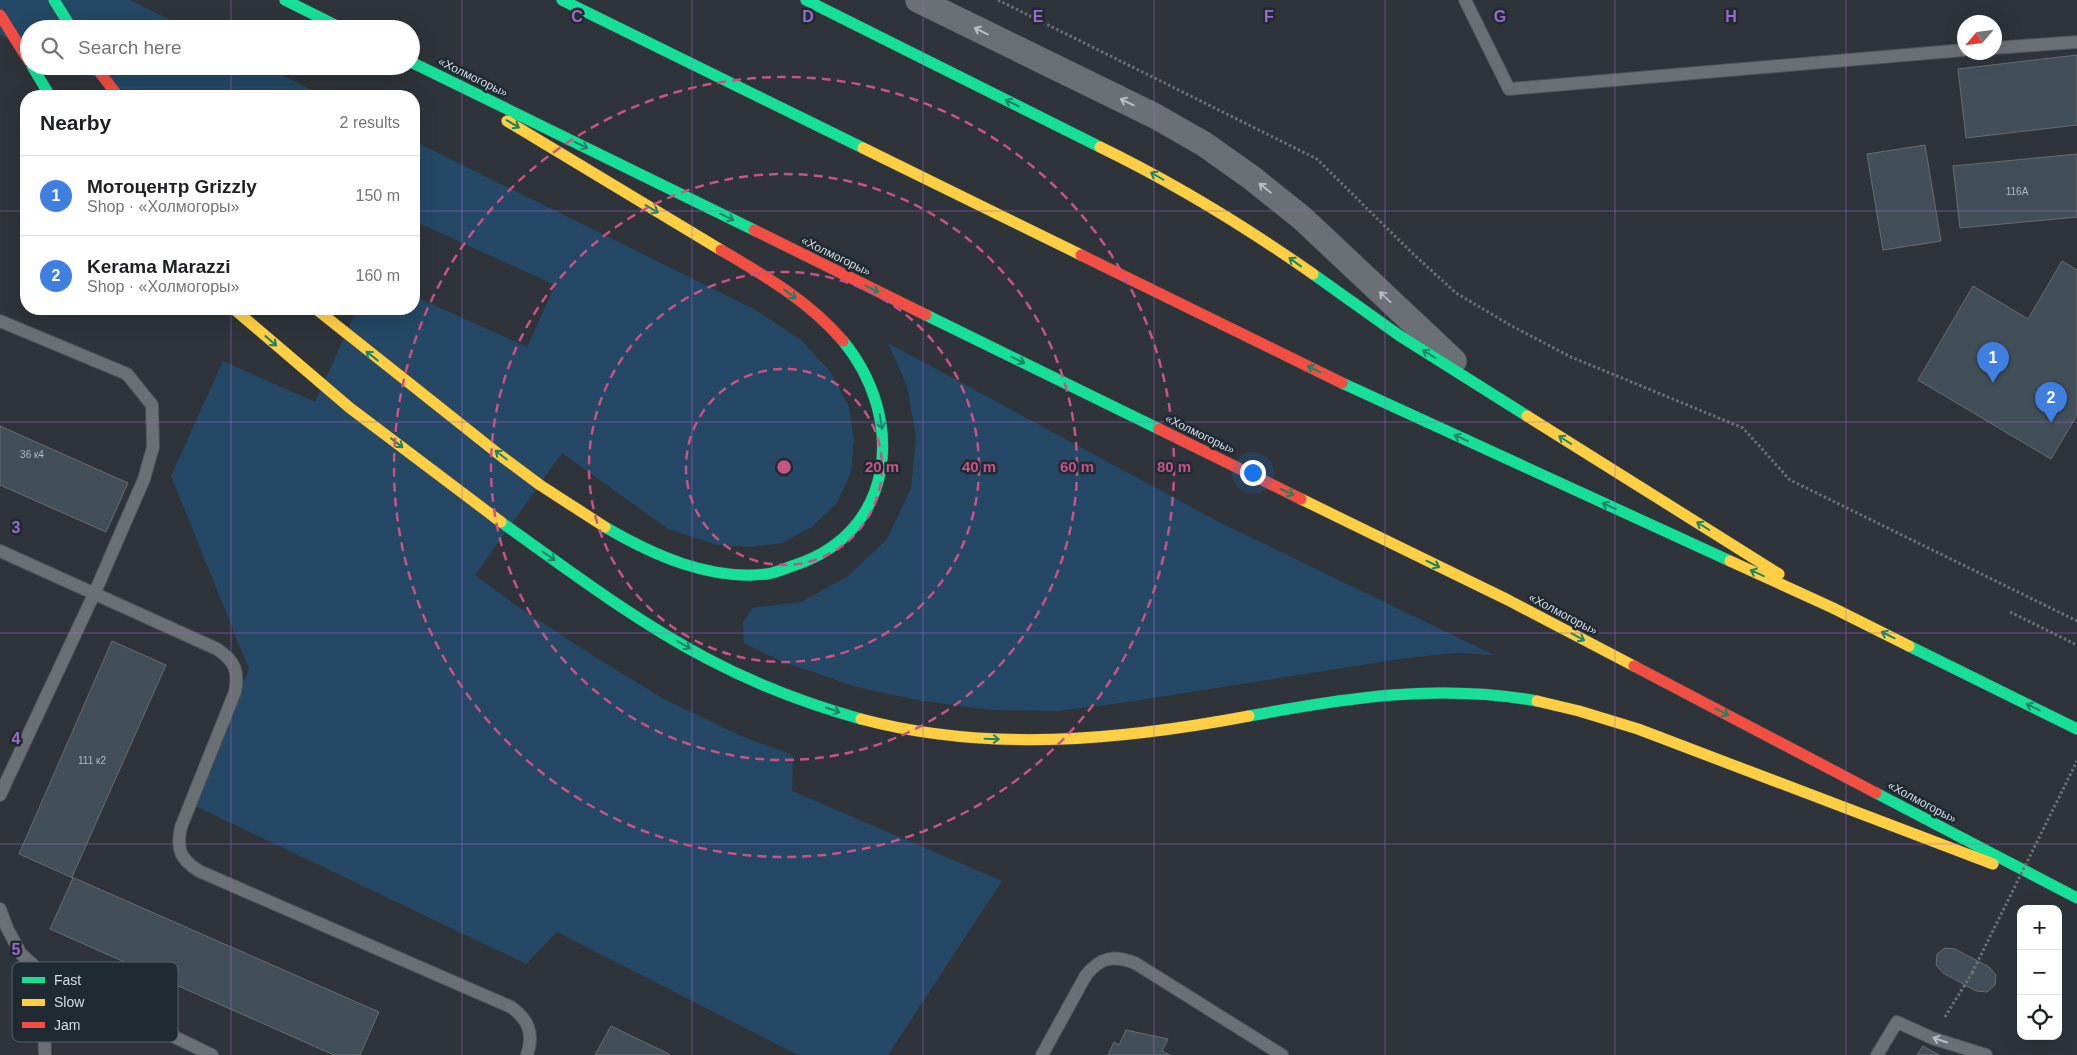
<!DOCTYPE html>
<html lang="en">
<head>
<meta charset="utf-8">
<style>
  body { margin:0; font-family:Arial,sans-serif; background:#f2f2f2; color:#202124 }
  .controls { position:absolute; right:15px; bottom:15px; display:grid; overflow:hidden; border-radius:10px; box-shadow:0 5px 20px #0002 }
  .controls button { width:45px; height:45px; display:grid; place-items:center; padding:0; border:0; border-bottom:1px solid #e0e0e0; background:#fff; color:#202124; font:25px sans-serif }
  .compass { position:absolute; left:1957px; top:15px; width:45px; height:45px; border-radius:50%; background:#fff; box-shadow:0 5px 20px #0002; rotate:242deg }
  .you { position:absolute; left:1252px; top:472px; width:18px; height:18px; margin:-12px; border:4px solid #fff; border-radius:50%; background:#1a73e8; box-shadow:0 0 0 8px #1a73e833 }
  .badge { display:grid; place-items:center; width:32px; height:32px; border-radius:50%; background:#0f766e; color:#fff; font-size:16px; font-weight:700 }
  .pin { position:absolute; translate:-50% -41px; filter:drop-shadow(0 1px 2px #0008) }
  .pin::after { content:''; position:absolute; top:26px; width:18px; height:15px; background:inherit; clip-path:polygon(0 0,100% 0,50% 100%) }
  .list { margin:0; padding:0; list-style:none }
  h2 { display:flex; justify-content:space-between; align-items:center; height:65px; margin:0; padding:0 20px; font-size:21px }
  h2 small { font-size:16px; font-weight:400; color:#757577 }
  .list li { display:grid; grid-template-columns:32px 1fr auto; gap:15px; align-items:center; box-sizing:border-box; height:80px; padding:0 20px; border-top:1px solid #e0e0e0 }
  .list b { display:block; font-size:19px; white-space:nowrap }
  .list p { margin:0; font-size:16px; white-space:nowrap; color:#757577 }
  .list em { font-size:16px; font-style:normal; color:#757577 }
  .icon { flex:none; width:28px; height:28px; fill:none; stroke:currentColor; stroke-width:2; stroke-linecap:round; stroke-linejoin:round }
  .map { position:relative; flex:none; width:2077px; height:1055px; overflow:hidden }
  .search { position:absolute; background:#fff; box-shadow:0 5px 20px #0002; left:20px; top:20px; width:400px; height:55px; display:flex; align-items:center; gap:12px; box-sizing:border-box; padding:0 18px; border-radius:28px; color:#757577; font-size:19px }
  .panel { position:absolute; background:#fff; box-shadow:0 5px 20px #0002; left:20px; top:90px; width:400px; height:225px; border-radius:20px }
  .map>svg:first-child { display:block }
</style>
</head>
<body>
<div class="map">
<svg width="2077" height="1055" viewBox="0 0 2077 1055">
  <rect width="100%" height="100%" fill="#2e3439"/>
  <!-- green -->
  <path fill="#244865" d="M0 0H130L188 29H29V48L0 35Z
    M70 66H264L324 96H136Z
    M414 141 754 309 801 340 830 371 849 407 854 439 851 472 837 503 812 527 782 543 750 547 717 545 668 529 562 453 475 575 517 606 592 655 662 698 741 736 793 755 792 791 1002 881 888 1055H798L557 932 526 964 187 802 249 669 171 476 223 361 315 402 357 309H414V296L527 347 555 285 414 221Z
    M888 343 1217 521 1494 655 1455 653 1407 658 1128 702 1058 711 992 710 922 701 856 687 778 660 744 643 743 622 752 608 801 602 848 576 887 539 911 488 916 437 907 386Z"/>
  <!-- building -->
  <path fill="#434f58" stroke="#676d71" d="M2077 55V125L1966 138 1958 69Z
    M1925 145 1941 241 1883 250 1867 154Z
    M2077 154V217L1960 228 1953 166Z
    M2062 261 2077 270V415L2051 459 1918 380 1973 286 2028 319Z
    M0 426 128 483 106 532 0 485Z
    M112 641 166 665 72 877 379 1012 360 1055H334L50 929 73 878 19 854Z
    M1945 948 1955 949 1989 967 1996 975 1995 985 1987 992 1976 991 1943 973 1936 965 1937 954Z
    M611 1026 669 1054V1055H595Z
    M1126 1030 1168 1039 1162 1051 1170 1055H1108L1114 1042 1119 1045Z
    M1923 1046 1939 1055H1917Z"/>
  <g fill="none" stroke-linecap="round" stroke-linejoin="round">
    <defs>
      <path id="lane" d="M1465 0 1509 89 1964 50
        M1994 48 2077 42
        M0 321 127 374 152 405 153 447 144 479 95 592 0 795
        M0 551 217 649C235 661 239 671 235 692L181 827C176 849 180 859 199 871L511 1007C529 1020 534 1034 527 1055
        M0 909 7 928 21 954 42 973 212 1055
        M42 973 45 1055
        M1042 1055 1086 975C1101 957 1113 955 1135 963L1282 1055
        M1877 1055 1897 1022 1932 1038 1986 1055"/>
      <path id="street" d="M918 0 1155 116 1204 144 1252 178 1302 218 1454 361"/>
      <path id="fast" d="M54 0 72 29
        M285 0 343 29
        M562 0 863 148
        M806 0 1100 147
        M411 62 754 230
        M32 66 50 96
        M1313 274 1400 336 1527 416
        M926 315 1159 429
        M1342 383 1730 561
        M501 522C567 569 634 620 706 658 755 684 807 704 861 719
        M605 527C653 555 710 581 767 574 776 573 786 568 795 565 898 531 905 416 843 341
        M1909 646 2077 729
        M1249 716C1345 698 1439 683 1537 701
        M1876 793 2077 898"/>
      <path id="slow" d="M507 121 721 250
        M1100 147C1174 183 1246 227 1313 274
        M863 148 1081 255
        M234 309 350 408 501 522
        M316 309 501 456 540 485 605 527
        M1527 416 1779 574
        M1301 499 1508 600 1634 666
        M1730 561 1833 608 1909 646
        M1537 701 1579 711 1638 729 1993 864
        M861 719C988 753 1122 740 1249 716"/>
      <path id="jam" d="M0 15 29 61
        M95 66 118 96
        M754 230 926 315
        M721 250C764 275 810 302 843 341
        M1081 255 1342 383
        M1159 429 1301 499
        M1634 666 1876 793"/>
    </defs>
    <!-- lane casing -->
    <use href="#lane" stroke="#4c5256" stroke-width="14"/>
    <!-- street casing -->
    <use href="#street" stroke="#4c5256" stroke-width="26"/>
    <!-- fast casing -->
    <use href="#fast" stroke="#4c5256" stroke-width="12"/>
    <!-- slow casing -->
    <use href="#slow" stroke="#4c5256" stroke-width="12"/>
    <!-- jam casing -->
    <use href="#jam" stroke="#4c5256" stroke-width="12"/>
    <!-- path -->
    <path stroke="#6b7074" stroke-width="3" stroke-dasharray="2.5 2.5" stroke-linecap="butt" d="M998 0 1317 159 1410 251 1456 293 1510 325 1571 357 1743 428 1790 480 2077 621
      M2010 612 2077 645
      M1945 1017 1972 973"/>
    <!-- lane -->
    <use href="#lane" stroke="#6a7074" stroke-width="12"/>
    <!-- street -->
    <use href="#street" stroke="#6a7074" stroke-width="25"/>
    <!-- fast -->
    <use href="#fast" stroke="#16e098" stroke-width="11"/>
    <!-- slow -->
    <use href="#slow" stroke="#ffcf43" stroke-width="11"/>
    <!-- jam -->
    <use href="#jam" stroke="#f24e42" stroke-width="11"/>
    <!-- path-bridge -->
    <path stroke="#6b7074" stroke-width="3" stroke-dasharray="2.5 2.5" stroke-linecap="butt" d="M1972 973 2077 761"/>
  </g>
  <!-- one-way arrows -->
  <defs><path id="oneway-shaft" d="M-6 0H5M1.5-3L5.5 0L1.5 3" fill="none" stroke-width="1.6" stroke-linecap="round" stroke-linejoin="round" transform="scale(1.25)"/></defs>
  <g stroke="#b6bcc2">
    <use href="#oneway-shaft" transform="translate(981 31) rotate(-154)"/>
    <use href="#oneway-shaft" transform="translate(1127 102) rotate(-154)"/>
    <use href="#oneway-shaft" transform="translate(1265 188) rotate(-141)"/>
    <use href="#oneway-shaft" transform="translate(1385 297) rotate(-137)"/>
    <use href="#oneway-shaft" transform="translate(1940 1040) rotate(-161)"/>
  </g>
  <g stroke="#1a8566">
    <use href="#oneway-shaft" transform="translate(1012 103) rotate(-154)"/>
    <use href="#oneway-shaft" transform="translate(513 124) rotate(31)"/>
    <use href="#oneway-shaft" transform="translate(581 145) rotate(26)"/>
    <use href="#oneway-shaft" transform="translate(1157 176) rotate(-150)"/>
    <use href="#oneway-shaft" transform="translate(652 209) rotate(31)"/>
    <use href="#oneway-shaft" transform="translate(727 217) rotate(26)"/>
    <use href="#oneway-shaft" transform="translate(1295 262) rotate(-144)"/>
    <use href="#oneway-shaft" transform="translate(872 289) rotate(26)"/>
    <use href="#oneway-shaft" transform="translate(790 294) rotate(37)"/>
    <use href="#oneway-shaft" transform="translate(271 341) rotate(41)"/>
    <use href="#oneway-shaft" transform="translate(1429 354) rotate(-148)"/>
    <use href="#oneway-shaft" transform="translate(372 356) rotate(-142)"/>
    <use href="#oneway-shaft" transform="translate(1018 360) rotate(26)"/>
    <use href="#oneway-shaft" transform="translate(1314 369) rotate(-154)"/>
    <use href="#oneway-shaft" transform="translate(881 422) rotate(81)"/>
    <use href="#oneway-shaft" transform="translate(1461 438) rotate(-156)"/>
    <use href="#oneway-shaft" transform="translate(1565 440) rotate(-148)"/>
    <use href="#oneway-shaft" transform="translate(397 443) rotate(38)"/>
    <use href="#oneway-shaft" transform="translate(501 455) rotate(-143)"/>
    <use href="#oneway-shaft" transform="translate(1287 492) rotate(26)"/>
    <use href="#oneway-shaft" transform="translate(1609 506) rotate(-156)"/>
    <use href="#oneway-shaft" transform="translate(1703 526) rotate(-148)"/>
    <use href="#oneway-shaft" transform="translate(549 556) rotate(35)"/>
    <use href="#oneway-shaft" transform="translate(1433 564) rotate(26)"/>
    <use href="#oneway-shaft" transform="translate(1757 573) rotate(-156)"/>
    <use href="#oneway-shaft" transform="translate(1888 635) rotate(-154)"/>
    <use href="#oneway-shaft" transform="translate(1578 637) rotate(28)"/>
    <use href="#oneway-shaft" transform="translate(684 645) rotate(31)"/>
    <use href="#oneway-shaft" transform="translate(2033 707) rotate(-154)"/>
    <use href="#oneway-shaft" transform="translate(833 710) rotate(19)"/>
    <use href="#oneway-shaft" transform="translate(1722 712) rotate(28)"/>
    <use href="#oneway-shaft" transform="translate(992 739) rotate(2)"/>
  </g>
  <!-- grid -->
  <path fill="none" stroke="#9b6acc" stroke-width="1" stroke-opacity="0.55" d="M231 0V29M462 0V1055M692 0V1055M923 0V1055M1154 0V1055M1385 0V1055M1615 0V1055M1846 0V1055M231 66V96M0 211H26M414 211H2077M231 309V1055M0 422H2077M0 633H2077M0 844H2077"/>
  <!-- distance rings -->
  <g fill="none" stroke="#c85384" stroke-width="2.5" stroke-dasharray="9 6">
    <circle cx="784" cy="467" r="98"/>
    <circle cx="784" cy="467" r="195"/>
    <circle cx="784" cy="467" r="293"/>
    <circle cx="784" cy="467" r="390"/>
  </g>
  <g text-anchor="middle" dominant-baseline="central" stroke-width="5" stroke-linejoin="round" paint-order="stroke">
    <!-- number labels -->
    <g font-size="10" fill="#b1bac0">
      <text x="2017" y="191">116А</text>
      <text x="32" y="454">36 к4</text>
      <text x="92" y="760">111 к2</text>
    </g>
    <!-- street labels -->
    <g font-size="12" fill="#d6dde3" stroke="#1f2a33">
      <text transform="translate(473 77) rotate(26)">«Холмогоры»</text>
      <text transform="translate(836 256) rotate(26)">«Холмогоры»</text>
      <text transform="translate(1200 434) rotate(26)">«Холмогоры»</text>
      <text transform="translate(1563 614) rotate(28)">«Холмогоры»</text>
      <text transform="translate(1922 802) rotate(28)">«Холмогоры»</text>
    </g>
  </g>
  <!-- legend -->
  <rect x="12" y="962" width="166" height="80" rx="8" fill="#1f2a33" stroke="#566068" stroke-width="1"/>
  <rect x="22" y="977" width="23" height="6" fill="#16e098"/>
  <rect x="22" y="999" width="23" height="7" fill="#ffcf43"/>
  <rect x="22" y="1022" width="23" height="6" fill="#f24e42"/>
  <g font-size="14" fill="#d6dde3">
    <text x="54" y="985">Fast</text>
    <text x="54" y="1007">Slow</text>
    <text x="54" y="1030">Jam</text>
  </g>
  <g font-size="16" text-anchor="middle" font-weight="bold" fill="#9b6acc" stroke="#1f2a33" stroke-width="5" stroke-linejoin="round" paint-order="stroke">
    <text x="577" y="22">C</text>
    <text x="808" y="22">D</text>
    <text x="1038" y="22">E</text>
    <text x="1269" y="22">F</text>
    <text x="1500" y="22">G</text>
    <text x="1731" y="22">H</text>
    <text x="16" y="533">3</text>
    <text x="16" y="744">4</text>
    <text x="16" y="955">5</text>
  </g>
  <circle cx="784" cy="467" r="8" fill="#c85384" stroke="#1f2a33" stroke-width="2.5"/>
  <g font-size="15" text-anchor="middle" font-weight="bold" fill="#c85384" stroke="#1f2a33" stroke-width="5" stroke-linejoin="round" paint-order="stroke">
    <text x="882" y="472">20 m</text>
    <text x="979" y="472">40 m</text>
    <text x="1077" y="472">60 m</text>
    <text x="1174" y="472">80 m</text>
  </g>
</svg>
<div class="controls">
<button>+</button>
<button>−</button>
<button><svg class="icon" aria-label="locate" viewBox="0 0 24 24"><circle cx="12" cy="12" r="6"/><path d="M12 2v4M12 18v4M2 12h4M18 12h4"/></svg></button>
</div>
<svg class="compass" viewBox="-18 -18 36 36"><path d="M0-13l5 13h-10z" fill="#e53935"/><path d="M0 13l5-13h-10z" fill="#757577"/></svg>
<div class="you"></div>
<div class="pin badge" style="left:1993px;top:383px;background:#3f7fe0">1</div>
<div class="pin badge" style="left:2051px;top:423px;background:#3f7fe0">2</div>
<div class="search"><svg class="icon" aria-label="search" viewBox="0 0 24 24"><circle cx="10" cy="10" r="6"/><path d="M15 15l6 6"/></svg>Search here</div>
<section class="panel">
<h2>Nearby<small>2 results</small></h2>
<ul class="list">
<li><span class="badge" style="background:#3f7fe0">1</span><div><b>Мотоцентр Grizzly</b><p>Shop · «Холмогоры»</p></div><em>150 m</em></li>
<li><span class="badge" style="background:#3f7fe0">2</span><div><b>Kerama Marazzi</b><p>Shop · «Холмогоры»</p></div><em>160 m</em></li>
</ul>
</section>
</div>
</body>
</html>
